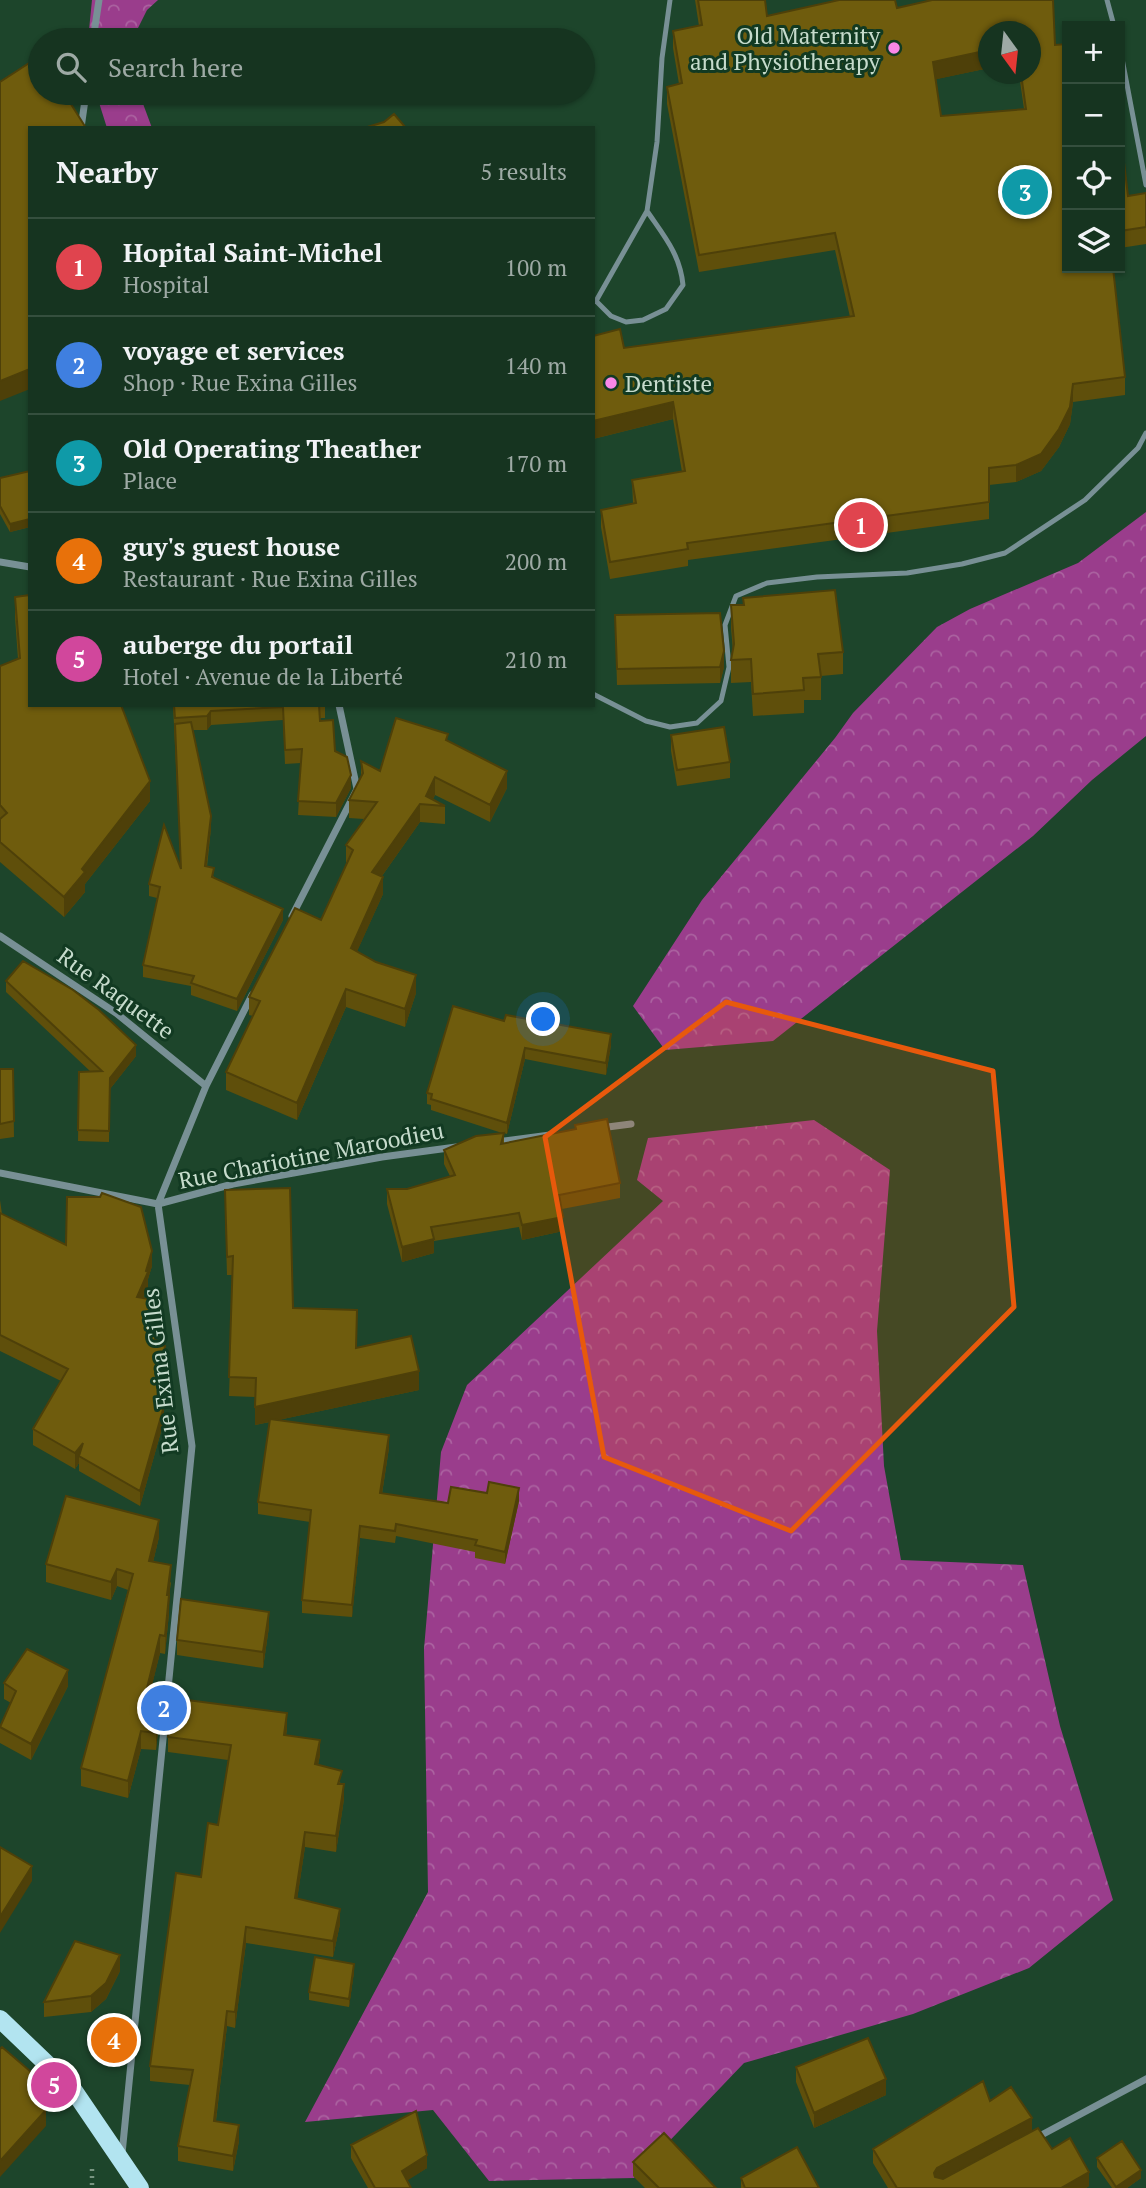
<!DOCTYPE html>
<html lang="en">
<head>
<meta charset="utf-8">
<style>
  body { margin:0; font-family:"PT Serif",serif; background:#233f2d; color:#f1f3f6 }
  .controls { position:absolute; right:21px; top:21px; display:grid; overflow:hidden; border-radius:0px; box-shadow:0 2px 5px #0004 }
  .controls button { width:63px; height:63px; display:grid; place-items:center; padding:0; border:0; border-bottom:2px solid #354f3e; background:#163420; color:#f1f3f6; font:35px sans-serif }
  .compass { position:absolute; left:978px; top:21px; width:63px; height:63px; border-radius:50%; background:#163420; box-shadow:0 2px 5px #0004; rotate:165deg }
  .you { position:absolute; left:544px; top:1020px; width:24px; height:24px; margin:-18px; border:5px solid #fff; border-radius:50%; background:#1a73e8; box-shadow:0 0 0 10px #1a73e833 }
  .badge { display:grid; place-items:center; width:46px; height:46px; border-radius:50%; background:#e69b98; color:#fff; font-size:23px; font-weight:700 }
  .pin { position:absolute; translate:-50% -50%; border:4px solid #fff; box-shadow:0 2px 7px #0006 }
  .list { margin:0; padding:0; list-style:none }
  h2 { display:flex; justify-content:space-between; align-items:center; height:91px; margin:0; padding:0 28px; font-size:30px }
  h2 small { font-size:23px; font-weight:400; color:#9eaaa5 }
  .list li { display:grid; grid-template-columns:46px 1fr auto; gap:21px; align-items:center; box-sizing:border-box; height:98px; padding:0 28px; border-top:2px solid #354f3e }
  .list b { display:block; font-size:26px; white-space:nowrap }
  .list p { margin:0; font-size:23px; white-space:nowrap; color:#9eaaa5 }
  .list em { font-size:23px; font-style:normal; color:#9eaaa5 }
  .icon { flex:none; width:38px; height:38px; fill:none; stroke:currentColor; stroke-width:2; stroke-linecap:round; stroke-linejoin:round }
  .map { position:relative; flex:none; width:1146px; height:2188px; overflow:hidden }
  .search { position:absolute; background:#163420; box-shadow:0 2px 5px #0004; left:28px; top:28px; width:567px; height:77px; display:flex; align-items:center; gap:18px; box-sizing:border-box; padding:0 24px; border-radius:38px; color:#9eaaa5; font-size:26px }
  .panel { position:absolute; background:#163420; box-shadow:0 2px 5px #0004; left:28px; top:126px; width:567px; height:581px; border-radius:0px }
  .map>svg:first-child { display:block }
</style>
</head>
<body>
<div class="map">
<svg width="1146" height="2188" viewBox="0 0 1146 2188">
  <defs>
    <pattern id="forest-crowns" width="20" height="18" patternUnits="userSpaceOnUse" patternTransform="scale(1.75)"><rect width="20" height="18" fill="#9a3d8c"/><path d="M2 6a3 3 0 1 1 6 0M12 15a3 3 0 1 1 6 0" fill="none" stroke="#ab62a0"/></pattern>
  </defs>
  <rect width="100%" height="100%" fill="#1d452b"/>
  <!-- forest -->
  <path fill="url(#forest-crowns)" d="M92 0H158L147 10 132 40H88Z
    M96 93H139L152 128H107Z
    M1146 512V736L1092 780 1033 836 773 1041 665 1050 633 1006 702 900 835 738 853 713 937 627 970 609 1078 563Z
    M814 1120 890 1170 877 1331 884 1466 901 1560 1023 1565 1060 1726 1113 1900 1029 1968 913 2014 744 2063 634 2178 489 2181 433 2110 305 2122 428 1892 424 1649 441 1452 467 1385 663 1201 637 1180 648 1138Z"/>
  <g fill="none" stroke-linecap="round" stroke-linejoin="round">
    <!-- path -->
    <path stroke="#789581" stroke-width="4.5" stroke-dasharray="2 5" stroke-linecap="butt" d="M92 2169V2188"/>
    <!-- lane -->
    <path stroke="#789095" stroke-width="5" d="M1107 0 1114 26
      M1120 48 1146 185
      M596 301 611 316 626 322 643 320 666 309 683 285C680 254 664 236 647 211
      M593 302 596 301 647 211 657 142 662 58 670 0
      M593 694 646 721 670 727 697 723 721 701 729 667 725 625 736 596 767 583 817 577 907 573 962 564 1005 553 1085 500 1138 448 1146 433"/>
    <!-- street -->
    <path stroke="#789095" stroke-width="7" d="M93 40 99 0
      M81 128 86 93
      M0 562 30 567
      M292 916 357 789 339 705
      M0 936 116 1013 206 1086
      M600 1128 631 1124
      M496 1142 550 1135
      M0 1173 158 1204 233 1184 382 1157 456 1147
      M1034 2139 1146 2079
      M122 2154 192 1446 158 1204 206 1086 252 995"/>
    <!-- primary -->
    <path stroke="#b2e4f0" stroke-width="18" d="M0 2019 72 2088 140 2188"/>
  </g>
  <!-- wall -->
  <path fill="#5f4f0b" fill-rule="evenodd" d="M695 0H765L767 16 839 0H895L897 8 932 0H1053L1055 45 1067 44V268H1113L1125 377V395L1073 402 1070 424 1059 447 1041 471 1016 482 989 485V519L688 560V566L610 579 601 527V510L633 504 632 480 682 472 673 419 593 439V336L620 329 624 348 850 317 835 250 699 272 667 104V87L679 84 673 48V31L699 26ZM989 32H1031V74H1019L1024 109 941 116 936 79 989 68Z
    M1120 129 1128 196 1146 193V244L1120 248Z
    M30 471V527L10 532 0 514V478Z
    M15 597 150 801 85 884V892L64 917 0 862V666L18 659 15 617Z
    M743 598 843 652V674L821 676V700H804V713L753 716 751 682 731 683V660L733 651 731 628V605H743Z
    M615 615 724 667 720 683 617 685Z
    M173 705H325V718H320V721L335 751 351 788 336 817 298 815 301 763 285 764 283 720 211 725 207 730H193L211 828 207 867 214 877 283 920 237 1011 191 995V986L143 977V965L157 898 149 896V884L181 868Z
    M671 735 730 762V778L677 786 671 751Z
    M448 741 507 788 490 822 435 795 433 799 445 806V824L420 822 382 876 383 894 357 951 416 993 405 1027 346 1007 297 1120 226 1090V1072L253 1016 249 1015V997L321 920 347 863 346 862V845L364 819 349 818V800L361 777V761L380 771Z
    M6 981 136 1056 110 1089 109 1142 78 1141 79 1072H91L6 992Z
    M504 1021 611 1045 606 1075 525 1059 507 1134 504 1133V1144L575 1129V1125L620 1183V1198L562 1209 563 1231 522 1240 519 1227 434 1241V1253L402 1262 387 1204V1189H407L450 1176 444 1164V1150L502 1133 431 1110V1105L427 1104V1093Z
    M0 1069H13L14 1137 0 1139Z
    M0 1200 2 1214 66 1245 152 1266 148 1279V1287L143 1298 161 1316 157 1344 165 1361 158 1405 164 1421 140 1506 79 1471V1463L75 1469 33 1445V1429L61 1381 0 1351Z
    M225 1209 293 1308 357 1348 419 1390 278 1420 389 1448 382 1494 448 1503 519 1501 505 1564 475 1558V1552L396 1536 395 1543 360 1538 352 1617 302 1613V1600L310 1522 258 1514V1502L270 1422 255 1425V1397L229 1396 233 1275H227Z
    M159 1537 153 1562 171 1583 169 1595V1613L165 1654 160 1653 150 1692 160 1712 156 1750 141 1749 128 1798 81 1786V1768L128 1590 117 1586 111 1600 46 1582V1564Z
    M269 1627 263 1668 177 1655V1640Z
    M4 1683 68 1686 31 1760 0 1743V1726L11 1703 4 1699Z
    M287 1729 286 1735 320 1755 318 1765 342 1784 344 1799 336 1852 305 1847 297 1899 340 1924 333 1957 246 1943 235 2028 227 2026 216 2121 239 2141 233 2171 178 2161V2146L190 2085 150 2081V2066L201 1877 218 1825 228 1760 168 1752V1737Z
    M120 1971 106 1999 91 2012 44 2017V2002Z
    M354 1972 349 2007 309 2000V1992Z
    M796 2067 886 2095 814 2128 796 2082Z
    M990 2101 1052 2149 1089 2186 1086 2188H888L873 2163V2149Z
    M351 2145 427 2168 407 2180 411 2188H368L351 2158Z
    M1097 2158 1141 2178 1127 2188H1112L1097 2167Z
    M633 2162 716 2188H645L633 2176Z
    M741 2178 819 2188H741Z"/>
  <!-- shaded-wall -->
  <path fill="#4e4009" d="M989 50V68L933 80V62Z
    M30 369V389L0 401V381Z
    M1073 384V402L1070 424 1059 447 1041 471 1016 482V465Z
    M673 402V419L593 439V421Z
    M30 519V527L10 532V524Z
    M724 651V667L720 683V667Z
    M211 711V725L207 730V716Z
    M507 771V788L490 822V805Z
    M351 775V788L336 817V803Z
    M435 777V795L430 805 426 796Z
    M150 781V801L85 884V892L64 917V897L82 869Z
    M420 804V822L372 890V872Z
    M211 816V828L205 878V866Z
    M383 877V894L351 965V948Z
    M283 909V920L237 1011V999Z
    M416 975V993L405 1027V1009Z
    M346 989V1007L297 1120V1103Z
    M611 1034V1045L606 1075V1063Z
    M136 1045V1056L110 1089 109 1142 110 1078Z
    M525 1048V1059L507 1134V1123Z
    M563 1217V1231L522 1240V1225Z
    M434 1239V1253L402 1262V1247Z
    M152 1251V1266L148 1279V1287L137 1312V1297Z
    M161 1301V1316L154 1359V1344Z
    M165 1346V1361L156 1420V1405Z
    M419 1371V1390L255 1425V1407Z
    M164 1406V1421L140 1506V1491Z
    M389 1435V1448L380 1506V1493Z
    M83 1443 79 1456V1463L75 1469V1453Z
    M519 1488V1501L505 1564V1552Z
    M159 1520V1537L149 1579V1561Z
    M360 1526V1538L352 1617V1605Z
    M171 1565 169 1613 165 1654 167 1595Z
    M117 1569V1586L111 1600V1582Z
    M269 1612V1627L263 1668V1652Z
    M160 1635V1653L146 1710V1692Z
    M68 1670V1686L31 1760V1744Z
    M160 1694V1712L156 1750V1733Z
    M287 1713V1729L284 1750V1735Z
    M141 1731V1749L128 1798V1781Z
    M320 1740V1755L315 1779V1764Z
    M344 1784V1799L336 1852V1836Z
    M305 1832V1847L295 1914V1898Z
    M32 1866V1881L0 1933V1917Z
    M340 1909V1924L333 1957V1941Z
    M246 1927V1943L235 2028V2012Z
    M120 1955V1971L106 1999 91 2012V1996Z
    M354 1964V1972L349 2007V1999Z
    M227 2011V2026L214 2136V2121Z
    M886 2079V2095L814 2128V2113Z
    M45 2084V2100L32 2114V2098Z
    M46 2110V2126L0 2177V2161Z
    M1032 2118V2133L934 2187V2173L937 2168Z
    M239 2125V2141L233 2171V2156Z
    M427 2155V2168L402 2184V2171Z
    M1141 2170V2178L1127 2188H1116V2187Z
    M1089 2172V2186L1086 2188H1061Z"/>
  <!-- building -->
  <path fill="#6f5c0d" stroke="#4e4009" stroke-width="2" fill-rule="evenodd" d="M698 0H765L767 16 839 0H895L897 8 932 0H1053L1055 45 1067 44V268H1113L1125 377 1073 384 1070 407 1059 429 1041 454 1016 465 989 468V502L687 543 688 549 610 562 601 510 636 503 632 480 685 471 673 402 593 421V336L620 329 624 348 854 316 835 233 699 255 667 87 682 83 673 31 702 25ZM989 32H1031V74H1021L1026 109 941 116 933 62 989 50Z
    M40 56V93H64L86 128H30V369L0 381V82Z
    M394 114 406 128H364L384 122Z
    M1120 129 1128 196 1146 193V227L1120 231Z
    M30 471V519L10 524 0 506V478Z
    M835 590 843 652 818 654 821 677 803 678 804 690 753 694 751 659 731 660 734 644 731 605H744L743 598Z
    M30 595V705H121L150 781 82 869 85 872 64 897 0 842V819L7 813 0 805V666L20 658 15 597Z
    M720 613 724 651 720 667 617 669 615 615Z
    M174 705H319L320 721 333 720 335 751 347 757 351 775 336 803 298 801 302 749 285 750 283 707 211 711 207 716 175 718Z
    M396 718 448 734 446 740 507 771 490 805 435 777 426 796 445 806 420 804 372 872 383 877 351 948 376 962 416 975 405 1009 346 989 297 1103 226 1072 260 1001 249 997 295 908 321 920 353 850 346 845 377 802 349 800 363 773 361 761 380 771Z
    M191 722 211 816 205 866 214 868 212 877 283 909 237 999 191 983 194 976 143 965 160 887 149 884 164 825 181 869 175 724Z
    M724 727 730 762 677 770 671 735Z
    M23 961 73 990 99 1010 136 1045 110 1078 109 1131 78 1130 79 1072 102 1071 6 981Z
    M453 1006 504 1021 506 1015 611 1034 606 1063 525 1048 507 1123 431 1099 432 1094 427 1093Z
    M0 1069H13L14 1121 0 1124Z
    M607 1119 620 1183 559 1195 563 1217 522 1225 519 1213 431 1227 434 1239 402 1247 387 1189H407L455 1175 444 1150 476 1136 504 1133 501 1144 576 1129 575 1125Z
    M290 1188 293 1308 357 1310 356 1348 411 1336 419 1371 255 1407 256 1378 229 1377 233 1256 227 1257 225 1190Z
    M102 1193 141 1207 152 1251 146 1271 148 1272 137 1297 161 1301 154 1344 165 1346 156 1405 164 1406 140 1491 79 1456 83 1443 75 1453 33 1429 68 1369 0 1335V1213L66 1245 67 1197H100Z
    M270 1419 389 1435 380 1493 448 1503 451 1487 487 1493 489 1482 519 1488 505 1552 475 1545 477 1540 396 1524 395 1531 360 1526 352 1605 302 1600 311 1510 258 1502Z
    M66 1496 159 1520 149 1561 171 1565 167 1595H169L165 1636 160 1635 146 1692 160 1694 156 1733 141 1731 128 1781 81 1768 133 1574 117 1569 111 1582 46 1564Z
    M181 1599 269 1612 263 1652 177 1640Z
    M27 1649 68 1670 31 1744 0 1727 16 1691 4 1683Z
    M172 1698 287 1713 284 1735 320 1740 315 1764 342 1771 338 1784H344L336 1836 305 1832 295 1898 340 1909 333 1941 246 1927 235 2012 227 2011 214 2121 239 2125 233 2156 178 2146 193 2070 150 2066 176 1873 201 1877 208 1823 218 1825 231 1745 168 1737Z
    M0 1847 32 1866 0 1917Z
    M75 1941 120 1955 106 1983 91 1996 44 2002Z
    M315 1957 354 1964 349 1999 309 1992Z
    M868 2038 886 2079 814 2113 796 2067Z
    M2 2047 45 2084 32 2098 46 2110 0 2161V2049Z
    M983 2081 990 2101 1011 2087 1032 2118 937 2168 934 2173 935 2177 943 2179 1038 2128 1052 2149 1070 2138 1089 2172 1061 2188H897L873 2149Z
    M416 2111 427 2155 402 2171 411 2188H375L351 2145Z
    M664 2133 716 2188H659L633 2162Z
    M1122 2141 1141 2170 1116 2187 1097 2158Z
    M797 2147 819 2188H745L741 2178Z"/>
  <!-- marked area -->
  <path fill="#e8590c" fill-opacity="0.2" stroke="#e8590c" stroke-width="5" stroke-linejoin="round" d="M726 1002 993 1071 1014 1307 791 1531 604 1457 545 1137Z"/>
  <!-- markers -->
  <g fill="#fa87e7" stroke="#123a22" stroke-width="2.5">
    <circle cx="894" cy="48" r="7"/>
    <circle cx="611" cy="383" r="7"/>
  </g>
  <g text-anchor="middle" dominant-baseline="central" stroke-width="6" stroke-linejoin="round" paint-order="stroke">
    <!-- poi labels -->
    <g font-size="23" fill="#c6dbcc" stroke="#123a22" text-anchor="end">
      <text x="880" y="35">Old Maternity<tspan x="880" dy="26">and Physiotherapy</tspan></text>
      <text x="625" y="383" text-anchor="start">Dentiste</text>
    </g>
    <!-- street labels -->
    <g font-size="23" fill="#c6dbcc" stroke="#123a22">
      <text transform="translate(116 993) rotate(36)">Rue Raquette</text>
      <text transform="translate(311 1155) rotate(-11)">Rue Chariotine Maroodieu</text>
      <text transform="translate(160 1371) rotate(-97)">Rue Exina Gilles</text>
    </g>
  </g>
</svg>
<div class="controls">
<button>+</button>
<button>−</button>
<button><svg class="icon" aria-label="locate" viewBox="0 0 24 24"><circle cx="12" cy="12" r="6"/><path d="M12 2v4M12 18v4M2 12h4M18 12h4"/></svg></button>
<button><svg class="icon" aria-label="layers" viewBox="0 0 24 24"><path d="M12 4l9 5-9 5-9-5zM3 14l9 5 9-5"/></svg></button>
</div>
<svg class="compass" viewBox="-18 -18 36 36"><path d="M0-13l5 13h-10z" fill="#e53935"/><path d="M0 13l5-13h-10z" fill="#9eaaa5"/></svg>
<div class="you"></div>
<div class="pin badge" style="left:861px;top:525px;background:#e0444e">1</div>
<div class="pin badge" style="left:164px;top:1708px;background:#3f7fe0">2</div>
<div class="pin badge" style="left:1025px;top:192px;background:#0f9aa8">3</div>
<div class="pin badge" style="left:114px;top:2040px;background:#e8710a">4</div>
<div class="pin badge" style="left:54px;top:2085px;background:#d1479c">5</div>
<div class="search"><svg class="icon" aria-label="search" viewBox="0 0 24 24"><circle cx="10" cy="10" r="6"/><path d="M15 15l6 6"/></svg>Search here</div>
<section class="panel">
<h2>Nearby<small>5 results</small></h2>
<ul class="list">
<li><span class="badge" style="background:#e0444e">1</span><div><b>Hopital Saint-Michel</b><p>Hospital</p></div><em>100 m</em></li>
<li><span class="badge" style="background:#3f7fe0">2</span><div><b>voyage et services</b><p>Shop · Rue Exina Gilles</p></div><em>140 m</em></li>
<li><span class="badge" style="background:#0f9aa8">3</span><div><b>Old Operating Theather</b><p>Place</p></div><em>170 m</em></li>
<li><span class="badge" style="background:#e8710a">4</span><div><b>guy's guest house</b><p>Restaurant · Rue Exina Gilles</p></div><em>200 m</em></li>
<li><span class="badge" style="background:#d1479c">5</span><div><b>auberge du portail</b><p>Hotel · Avenue de la Liberté</p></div><em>210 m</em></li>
</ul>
</section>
</div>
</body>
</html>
